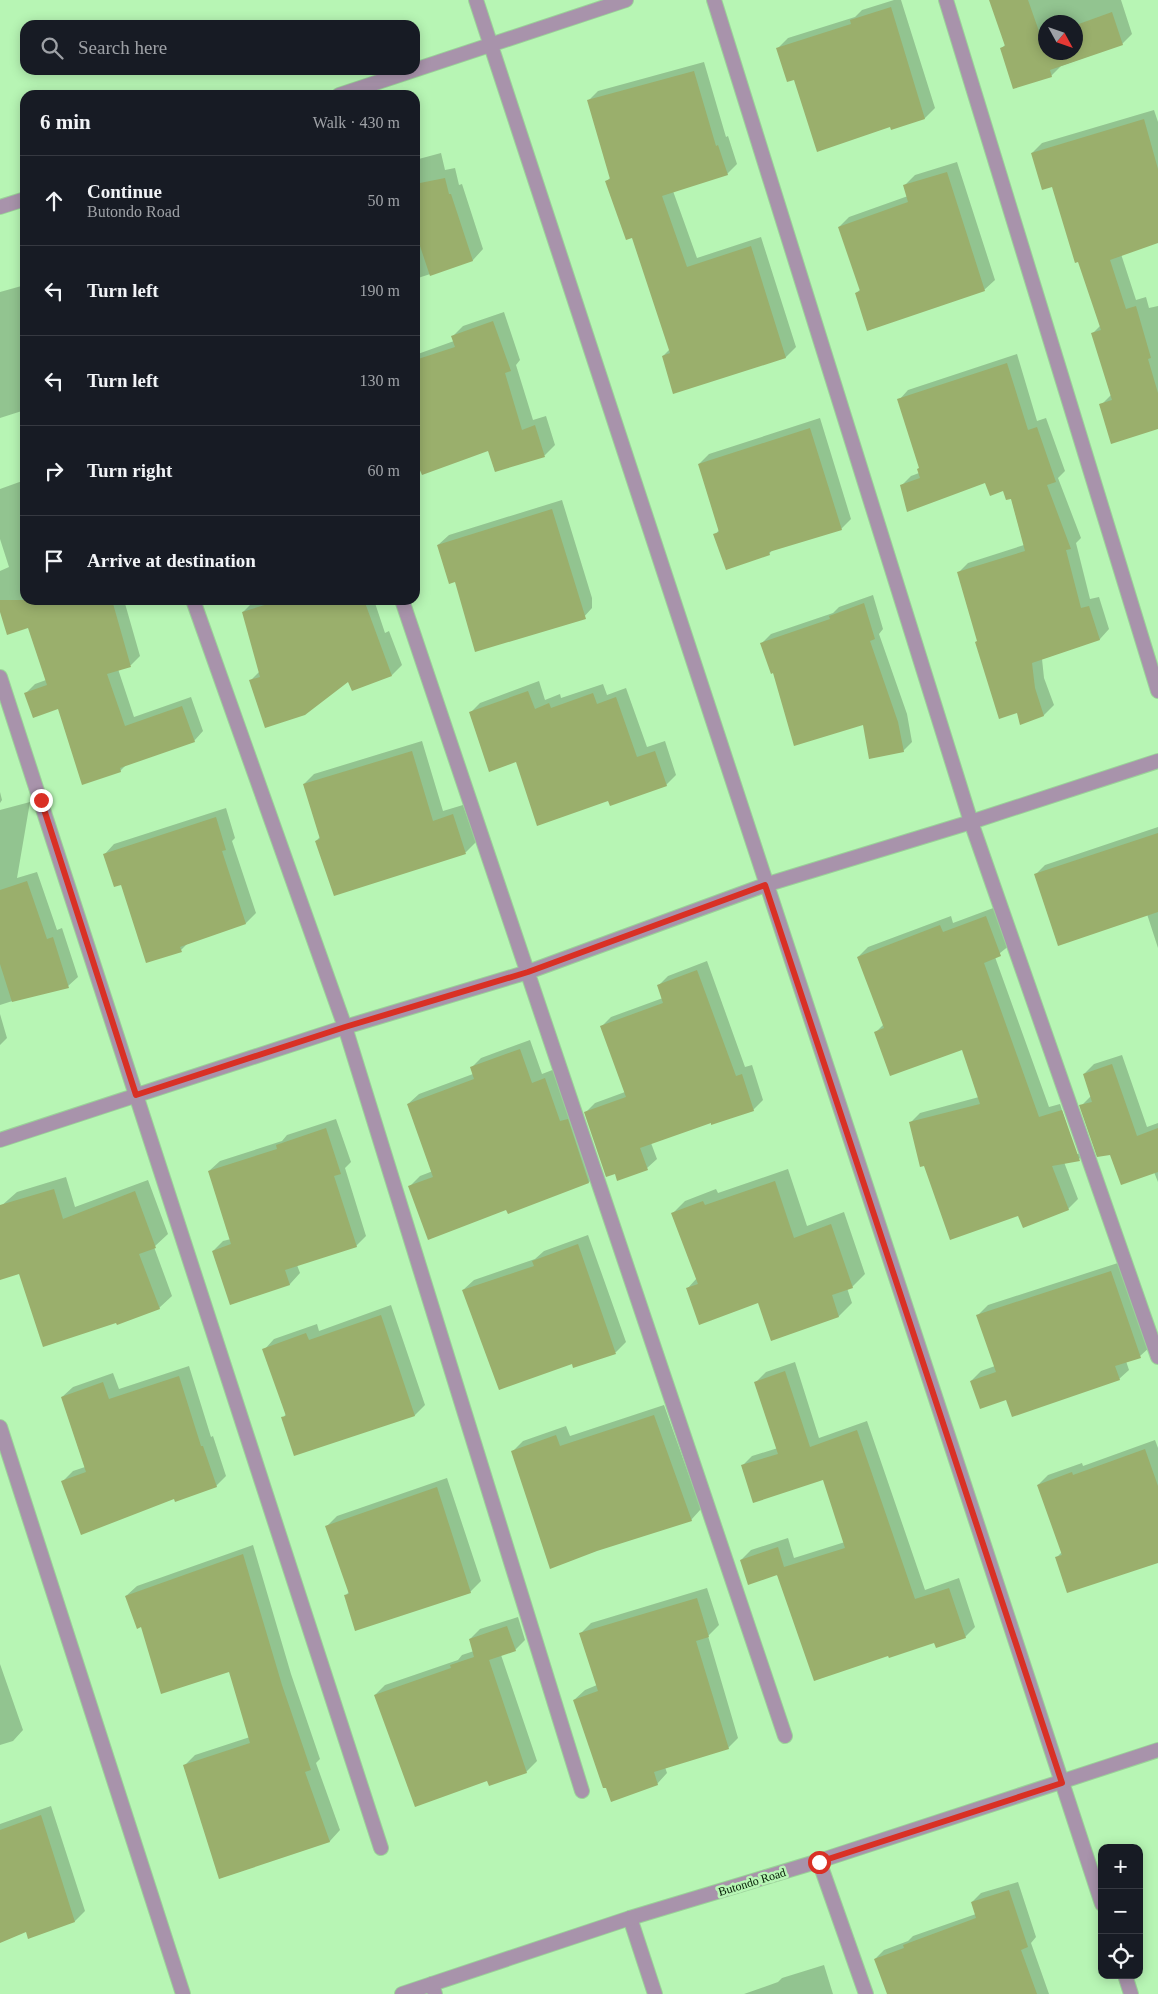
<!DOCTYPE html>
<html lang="en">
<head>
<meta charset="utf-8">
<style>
  body { margin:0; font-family:"Times New Roman",serif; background:#20242c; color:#f1f3f6 }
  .controls { position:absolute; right:15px; bottom:15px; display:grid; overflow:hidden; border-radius:10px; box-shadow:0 2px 12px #0003 }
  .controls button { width:45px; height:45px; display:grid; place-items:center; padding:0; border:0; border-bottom:1px solid #363941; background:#171b24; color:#f1f3f6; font:25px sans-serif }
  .compass { position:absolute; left:1038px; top:15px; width:45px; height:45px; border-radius:50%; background:#171b24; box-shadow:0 2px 12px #0003; rotate:130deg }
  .stop { position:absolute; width:15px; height:15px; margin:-11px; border:4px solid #d93025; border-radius:50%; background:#fff }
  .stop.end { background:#d93025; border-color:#fff; box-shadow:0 1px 5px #0008 }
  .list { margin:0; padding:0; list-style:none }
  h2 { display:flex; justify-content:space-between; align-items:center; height:65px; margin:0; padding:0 20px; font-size:21px }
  h2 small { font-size:16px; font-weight:400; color:#9ea1a6 }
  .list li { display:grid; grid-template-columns:32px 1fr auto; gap:15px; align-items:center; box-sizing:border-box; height:90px; padding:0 20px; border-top:1px solid #363941 }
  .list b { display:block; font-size:19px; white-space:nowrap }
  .list p { margin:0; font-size:16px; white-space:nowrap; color:#9ea1a6 }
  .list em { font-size:16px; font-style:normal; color:#9ea1a6 }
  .icon { flex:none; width:28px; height:28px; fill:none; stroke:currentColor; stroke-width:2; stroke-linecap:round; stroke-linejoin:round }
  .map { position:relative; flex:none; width:1158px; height:1994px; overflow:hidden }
  .search { position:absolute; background:#171b24; box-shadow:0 2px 12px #0003; left:20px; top:20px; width:400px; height:55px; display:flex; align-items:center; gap:12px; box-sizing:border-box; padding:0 18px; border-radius:15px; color:#9ea1a6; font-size:19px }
  .panel { position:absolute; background:#171b24; box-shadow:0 2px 12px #0003; left:20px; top:90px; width:400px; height:515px; border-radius:15px }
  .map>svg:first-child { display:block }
</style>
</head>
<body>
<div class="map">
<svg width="1158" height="1994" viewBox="0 0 1158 1994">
  <rect width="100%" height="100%" fill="#b7f5b4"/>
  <!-- shadow -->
  <path fill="#0003" fill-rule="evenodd" d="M894 0H901L935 108 925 118 891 126 794 79 778 48 788 38 855 17 862 10Z
    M991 0H1121L1132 34 1122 44 1061 66 1051 76 1002 48 1006 44ZM1046 22H1076V52H1046Z
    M704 62 726 137 728 136 737 164 727 174 673 191 697 258 761 237 796 347 786 357 674 392 663 356 670 349 633 236 607 181 611 177 588 101 598 91Z
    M1154 110 1158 122V242L1121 254 1136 300 1146 297 1149 308 1158 306V428L1101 405 1111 395 1093 333 1101 325 1053 185 1032 153 1042 143Z
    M441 153 445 170 455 168 459 185 462 184 483 249 473 260 415 279V160Z
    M957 162 995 280 984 290 856 293 861 289 839 227 849 217 908 196 904 186 915 175Z
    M25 285V410L0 418V292Z
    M504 312 520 360 516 365 533 420 546 416 555 445 545 455 495 471 489 450 415 455V355L454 341 453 336 463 326Z
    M1017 354 1037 421 1046 418 1065 471 1058 478 1081 538 1076 543 1090 599 1099 597 1109 629 1100 639 1042 659 1044 678 1054 705 1044 715 1021 723 1017 711 978 641 958 573 968 563 1024 545 1011 497 1004 489 986 481 901 486 911 476 919 473 920 468 899 400 908 390Z
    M820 418 851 519 841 529 773 549 769 554 715 535 719 530 699 464 709 454Z
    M25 480V600H124L140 656 131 665 118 669 134 717 191 697 203 731 194 741 127 764 120 771 58 707 26 693 35 684 46 680 29 627 0 608V571L9 567 0 539V489Z
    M562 500 592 598V608L582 619 456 581 438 545 449 535Z
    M873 595 883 629 879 634 907 714 912 742 903 751 864 723 774 671 762 643 771 634 833 613 839 607Z
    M260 600H374L385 633 389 631 402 665 392 675 353 690 349 680H251L260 671 243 612 253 602Z
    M539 681 545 700 560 694 561 698 603 684 607 695 626 688 647 747 665 741 676 775 666 785 609 799 516 760 470 713 480 703Z
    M422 741 443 811 463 805 476 842 466 852 334 894 316 841 320 837 304 784 314 774Z
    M0 792 2 800 0 803Z
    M30 802 17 878 37 872 57 930 62 928 78 977 68 986 37 993 0 1005V810Z
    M226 808 235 838 232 841 256 913 246 923 189 942 181 950 121 883 104 855 114 844Z
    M1158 827V948L1147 914 1035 875 1045 865Z
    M996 907 1010 945 995 957 1049 1107 1060 1104 1076 1154H1079L1062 1104 1072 1101 1089 1149 1079 1159 1064 1162 1078 1199 1068 1209 1019 1214 910 1123 920 1113 979 1097 963 1049 876 1032 884 1024 858 957 868 947 951 916 953 923Z
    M707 961 745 1067 752 1065 763 1100 753 1110 711 1121 651 1143 657 1159 647 1168 585 1113 595 1103 625 1092 602 1026 611 1017 663 998 658 986 668 976Z
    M0 1014 7 1038 0 1045Z
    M530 1040 542 1074 555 1069 599 1172 589 1182 507 1208 410 1186 420 1176 433 1171 408 1104 419 1094 473 1074 471 1068 481 1058Z
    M1122 1055 1147 1127 1158 1123V1182L1154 1172 1111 1153 1081 1106 1091 1096 1084 1074 1094 1064Z
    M336 1119 351 1162 345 1168 366 1236 356 1246 297 1265 300 1273 290 1284 231 1304 213 1251 223 1241 231 1239 209 1171 220 1161 282 1141 287 1135Z
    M788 1169 807 1226 844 1212 865 1274 852 1287 847 1288 852 1303 839 1316 772 1340 759 1302 687 1289 697 1278 672 1214 685 1201 716 1189 718 1193Z
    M66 1177 75 1207 148 1180 168 1234 154 1247 172 1296 159 1308 20 1273 0 1279V1207L17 1192Z
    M588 1235 626 1342 616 1352 574 1366 573 1363 463 1290 474 1280 535 1259 544 1251Z
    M1121 1262 1150 1347 1140 1356 1126 1361 1129 1370 1119 1379 1006 1398 971 1381 981 1371 995 1366 978 1315 988 1305Z
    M391 1305 425 1405 415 1415 295 1454 283 1418 286 1414 264 1350 274 1339 317 1324 319 1331Z
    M795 1362 819 1438 867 1421 925 1590 959 1578 975 1627 965 1637 935 1642 741 1560 751 1550 788 1538 794 1558 845 1542 824 1479 742 1466 752 1456 778 1448 756 1382 766 1372Z
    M189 1366 211 1437 213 1436 226 1476 216 1486 175 1498 62 1482 73 1471 85 1467 62 1397 73 1387 113 1373 119 1389Z
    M664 1405 701 1509 691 1520 513 1451 523 1441 566 1426 570 1436Z
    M1155 1440 1158 1448V1561L1056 1558 1062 1552 1038 1485 1048 1475 1082 1463 1083 1466Z
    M447 1478 481 1581 470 1592 345 1596 349 1592 327 1526 337 1516Z
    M253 1545 291 1674 320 1759 316 1763 340 1830 330 1841 220 1878 185 1765 195 1755 250 1737 230 1671 142 1626 126 1596 137 1586Z
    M707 1588 719 1625 708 1636 738 1738 728 1748 665 1767 667 1773 657 1784 574 1700 585 1690 597 1685 581 1633 591 1623Z
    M518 1617 525 1640 515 1650 501 1655 537 1761 526 1772 488 1780 375 1695 385 1685 458 1660 462 1655 474 1651 470 1639 480 1629Z
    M0 1664 23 1730 13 1741 0 1745Z
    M51 1806 85 1911 75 1921 29 1937 27 1931 0 1942V1824Z
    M1018 1882 1036 1937 1031 1943 1049 1994H888L875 1959 884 1950 908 1941 913 1936 976 1914 972 1902 981 1893Z
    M824 1965 833 1994H744L778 1982 782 1978Z"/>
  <!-- building -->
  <path fill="#9aaf6c" d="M989 0H1028L1041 37 1046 35V52H1076V25L1112 12 1123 45 1050 70 1052 77 1013 89 1000 48 1005 46Z
    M891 7 925 119 891 130 890 127 817 152 794 80 787 82 776 48 851 24 850 20Z
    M694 71 716 146 718 145 728 175 662 196 687 267 751 246 786 358 673 394 662 356 670 353 632 238 626 240 605 181 610 179 587 100Z
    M1144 119 1158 169V243L1110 260 1126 309 1136 306 1151 358 1148 359 1158 393V429L1111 444 1099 404 1112 400 1091 333 1101 330 1078 262 1075 263 1052 187 1042 190 1031 153Z
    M947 172 985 291 867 331 855 293 860 291 838 227 908 202 903 185Z
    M445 178 449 194H451L473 261 430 276 415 231V184Z
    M493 321 511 371 505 373 522 430 535 425 545 457 495 472 488 451 422 475 415 459V360L455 347 451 336Z
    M1007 363 1028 430 1037 427 1056 482 1047 485 1071 549 1066 550 1081 608 1089 606 1100 640 1032 663 1035 688 1044 716 1020 725 1017 713 999 719 975 642 977 641 957 572 1025 551 1011 499 1006 500 1003 491 990 496 985 483 907 512 900 485 920 478 917 469 919 468 897 399Z
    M810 428 842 530 769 552 770 555 726 570 713 534 719 532 698 464Z
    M552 509 586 619 475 652 455 582 449 584 437 545Z
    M0 600H112L131 667 107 674 125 726 182 706 195 742 120 768 121 772 82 785 58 709 33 718 24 693 47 685 28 628 7 635 0 612Z
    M281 600H364L392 676 352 691 348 682 305 715 265 728 249 680 260 677 242 612Z
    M864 603 875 639 870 641 898 722 904 752 869 759 863 725 794 746 773 673 771 674 760 643 830 619 829 616Z
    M528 691 535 709 549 703 551 708 593 693 597 704 616 697 637 757 655 751 667 786 610 806 608 801 537 826 516 762 489 772 469 712Z
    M412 751 433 821 453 814 466 854 334 896 315 841 320 839 303 784Z
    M216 817 226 850 222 851 246 924 180 947 182 952 146 963 121 885 114 887 103 854Z
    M1158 833V912L1058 946 1034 874Z
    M27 881 47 939 53 937 69 988 12 1002 0 964V890Z
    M986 916 1001 956 984 963 1039 1117 1062 1110 1080 1161 1052 1166 1069 1210 1023 1228 1018 1216 950 1240 924 1166 920 1167 909 1122 980 1104 962 1050 890 1076 874 1032 884 1028 857 957 940 925 943 932Z
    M697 970 736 1076 742 1074 754 1111 711 1125V1123L640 1148 648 1170 617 1181 615 1174 606 1177 584 1112 626 1097 600 1026 663 1003 657 985Z
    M520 1049 532 1083 545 1078 560 1121 568 1119 589 1183 508 1214 506 1210 428 1240 408 1186 433 1177 407 1104 474 1079 470 1067Z
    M1112 1064 1137 1136 1158 1128V1172L1121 1185 1110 1155 1097 1157 1079 1105 1092 1102 1083 1074Z
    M326 1128 341 1174 334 1176 357 1247 285 1270 290 1285 230 1305 212 1251 231 1244 208 1171 277 1149 276 1145Z
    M775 1181 794 1238 831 1224 853 1288 832 1295 839 1317 771 1341 758 1303 699 1325 686 1288 698 1284 671 1213 703 1201 705 1205Z
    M54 1189 63 1219 135 1191 156 1248 139 1254 160 1309 117 1325 116 1323 43 1347 19 1274 0 1280V1205Z
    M578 1244 616 1354 573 1368 572 1364 499 1390 462 1290 534 1266 532 1261Z
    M1111 1271 1141 1358 1115 1366 1120 1380 1012 1417 1006 1400 980 1409 970 1381 996 1372 976 1315Z
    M381 1315 415 1416 294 1456 281 1417 286 1416 262 1349 306 1333 309 1340Z
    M785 1371 810 1447 857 1430 915 1599 949 1588 966 1638 936 1648 934 1643 889 1658 888 1656 814 1681 777 1575 748 1585 740 1560 778 1547 784 1567 845 1548 823 1480 753 1503 741 1465 778 1454 754 1382Z
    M179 1376 201 1446H203L217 1487 175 1502 174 1499 81 1535 61 1481 86 1472 61 1397 103 1382 109 1399Z
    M654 1415 692 1521 597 1551 550 1569 511 1451 556 1435 560 1446Z
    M1145 1449 1158 1486V1563L1067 1593 1055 1557 1062 1555 1037 1485 1072 1472 1073 1475Z
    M437 1487 471 1593 355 1631 344 1595 349 1594 325 1526Z
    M243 1554 282 1685 311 1770 305 1772 330 1842 219 1879 183 1765 250 1743 229 1672 161 1694 141 1627 137 1629 125 1596Z
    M697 1598 709 1637 696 1641 729 1749 654 1772 658 1785 611 1802 606 1788H603L573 1700 598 1691 579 1633Z
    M507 1626 516 1651 489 1660 527 1773 489 1786 487 1781 415 1807 374 1695 451 1668 450 1665 474 1657 469 1639Z
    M41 1815 75 1922 28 1939 26 1932 0 1943V1830Z
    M1009 1890 1028 1947 1021 1950 1037 1994H887L874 1959 904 1948 903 1945 976 1918 971 1902Z"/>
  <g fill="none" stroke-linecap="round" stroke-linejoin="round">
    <defs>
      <path id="minor" d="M476 0 1102 1904
        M714 0 971 822 1158 1357
        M946 0 1158 691
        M339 95 626 0
        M0 207 25 199
        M193 600 345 1027 582 1791
        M402 600 785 1736
        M0 677 381 1848
        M0 1140 345 1027 528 972 765 885 971 822 1158 761
        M0 1427 183 1994
        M819 1861 866 1994
        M630 1918 655 1994
        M1125 1975 1131 1994
        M432 1984 435 1994"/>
      <path id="tertiary" d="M402 1994 630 1918 819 1861 1158 1750"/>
    </defs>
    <!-- minor casing -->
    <use href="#minor" stroke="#9ad298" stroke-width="16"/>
    <!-- tertiary casing -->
    <use href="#tertiary" stroke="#9ad298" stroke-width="16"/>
    <!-- minor -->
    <use href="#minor" stroke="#a893ab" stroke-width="14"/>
    <!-- tertiary -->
    <use href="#tertiary" stroke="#a893ab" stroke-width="14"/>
  </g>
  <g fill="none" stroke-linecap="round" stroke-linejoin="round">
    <!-- route -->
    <path stroke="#d93025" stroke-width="6" d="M41 800 136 1095 345 1027 528 972 765 885 1062 1783 819 1862"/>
  </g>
  <g text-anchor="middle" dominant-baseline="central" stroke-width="5" stroke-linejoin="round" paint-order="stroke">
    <!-- street labels -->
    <g font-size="12" fill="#041b04" stroke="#b7f5b4">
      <text transform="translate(752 1882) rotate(-17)">Butondo Road</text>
    </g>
  </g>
</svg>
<div class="controls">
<button>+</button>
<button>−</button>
<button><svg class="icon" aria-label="locate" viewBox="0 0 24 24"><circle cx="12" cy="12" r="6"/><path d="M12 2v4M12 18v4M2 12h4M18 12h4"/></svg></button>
</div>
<svg class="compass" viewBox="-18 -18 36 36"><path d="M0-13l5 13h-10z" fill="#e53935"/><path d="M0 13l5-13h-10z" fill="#9ea1a6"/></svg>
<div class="stop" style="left:819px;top:1862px"></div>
<div class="stop end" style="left:41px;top:800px"></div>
<div class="search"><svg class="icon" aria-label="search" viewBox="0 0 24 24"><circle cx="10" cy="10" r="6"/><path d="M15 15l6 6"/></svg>Search here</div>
<section class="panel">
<h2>6 min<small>Walk · 430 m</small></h2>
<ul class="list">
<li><svg class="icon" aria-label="ahead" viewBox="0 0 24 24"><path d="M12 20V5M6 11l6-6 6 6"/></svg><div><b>Continue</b><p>Butondo Road</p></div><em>50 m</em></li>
<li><svg class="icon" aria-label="left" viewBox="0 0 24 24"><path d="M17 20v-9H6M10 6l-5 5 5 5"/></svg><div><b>Turn left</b></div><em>190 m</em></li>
<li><svg class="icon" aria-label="left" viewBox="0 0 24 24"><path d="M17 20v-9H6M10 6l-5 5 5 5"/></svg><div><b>Turn left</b></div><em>130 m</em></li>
<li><svg class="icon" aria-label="right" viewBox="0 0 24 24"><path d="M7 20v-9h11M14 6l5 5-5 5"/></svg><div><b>Turn right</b></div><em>60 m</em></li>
<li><svg class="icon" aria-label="arrive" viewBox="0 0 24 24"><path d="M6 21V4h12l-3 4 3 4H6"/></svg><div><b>Arrive at destination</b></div></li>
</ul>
</section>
</div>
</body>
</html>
